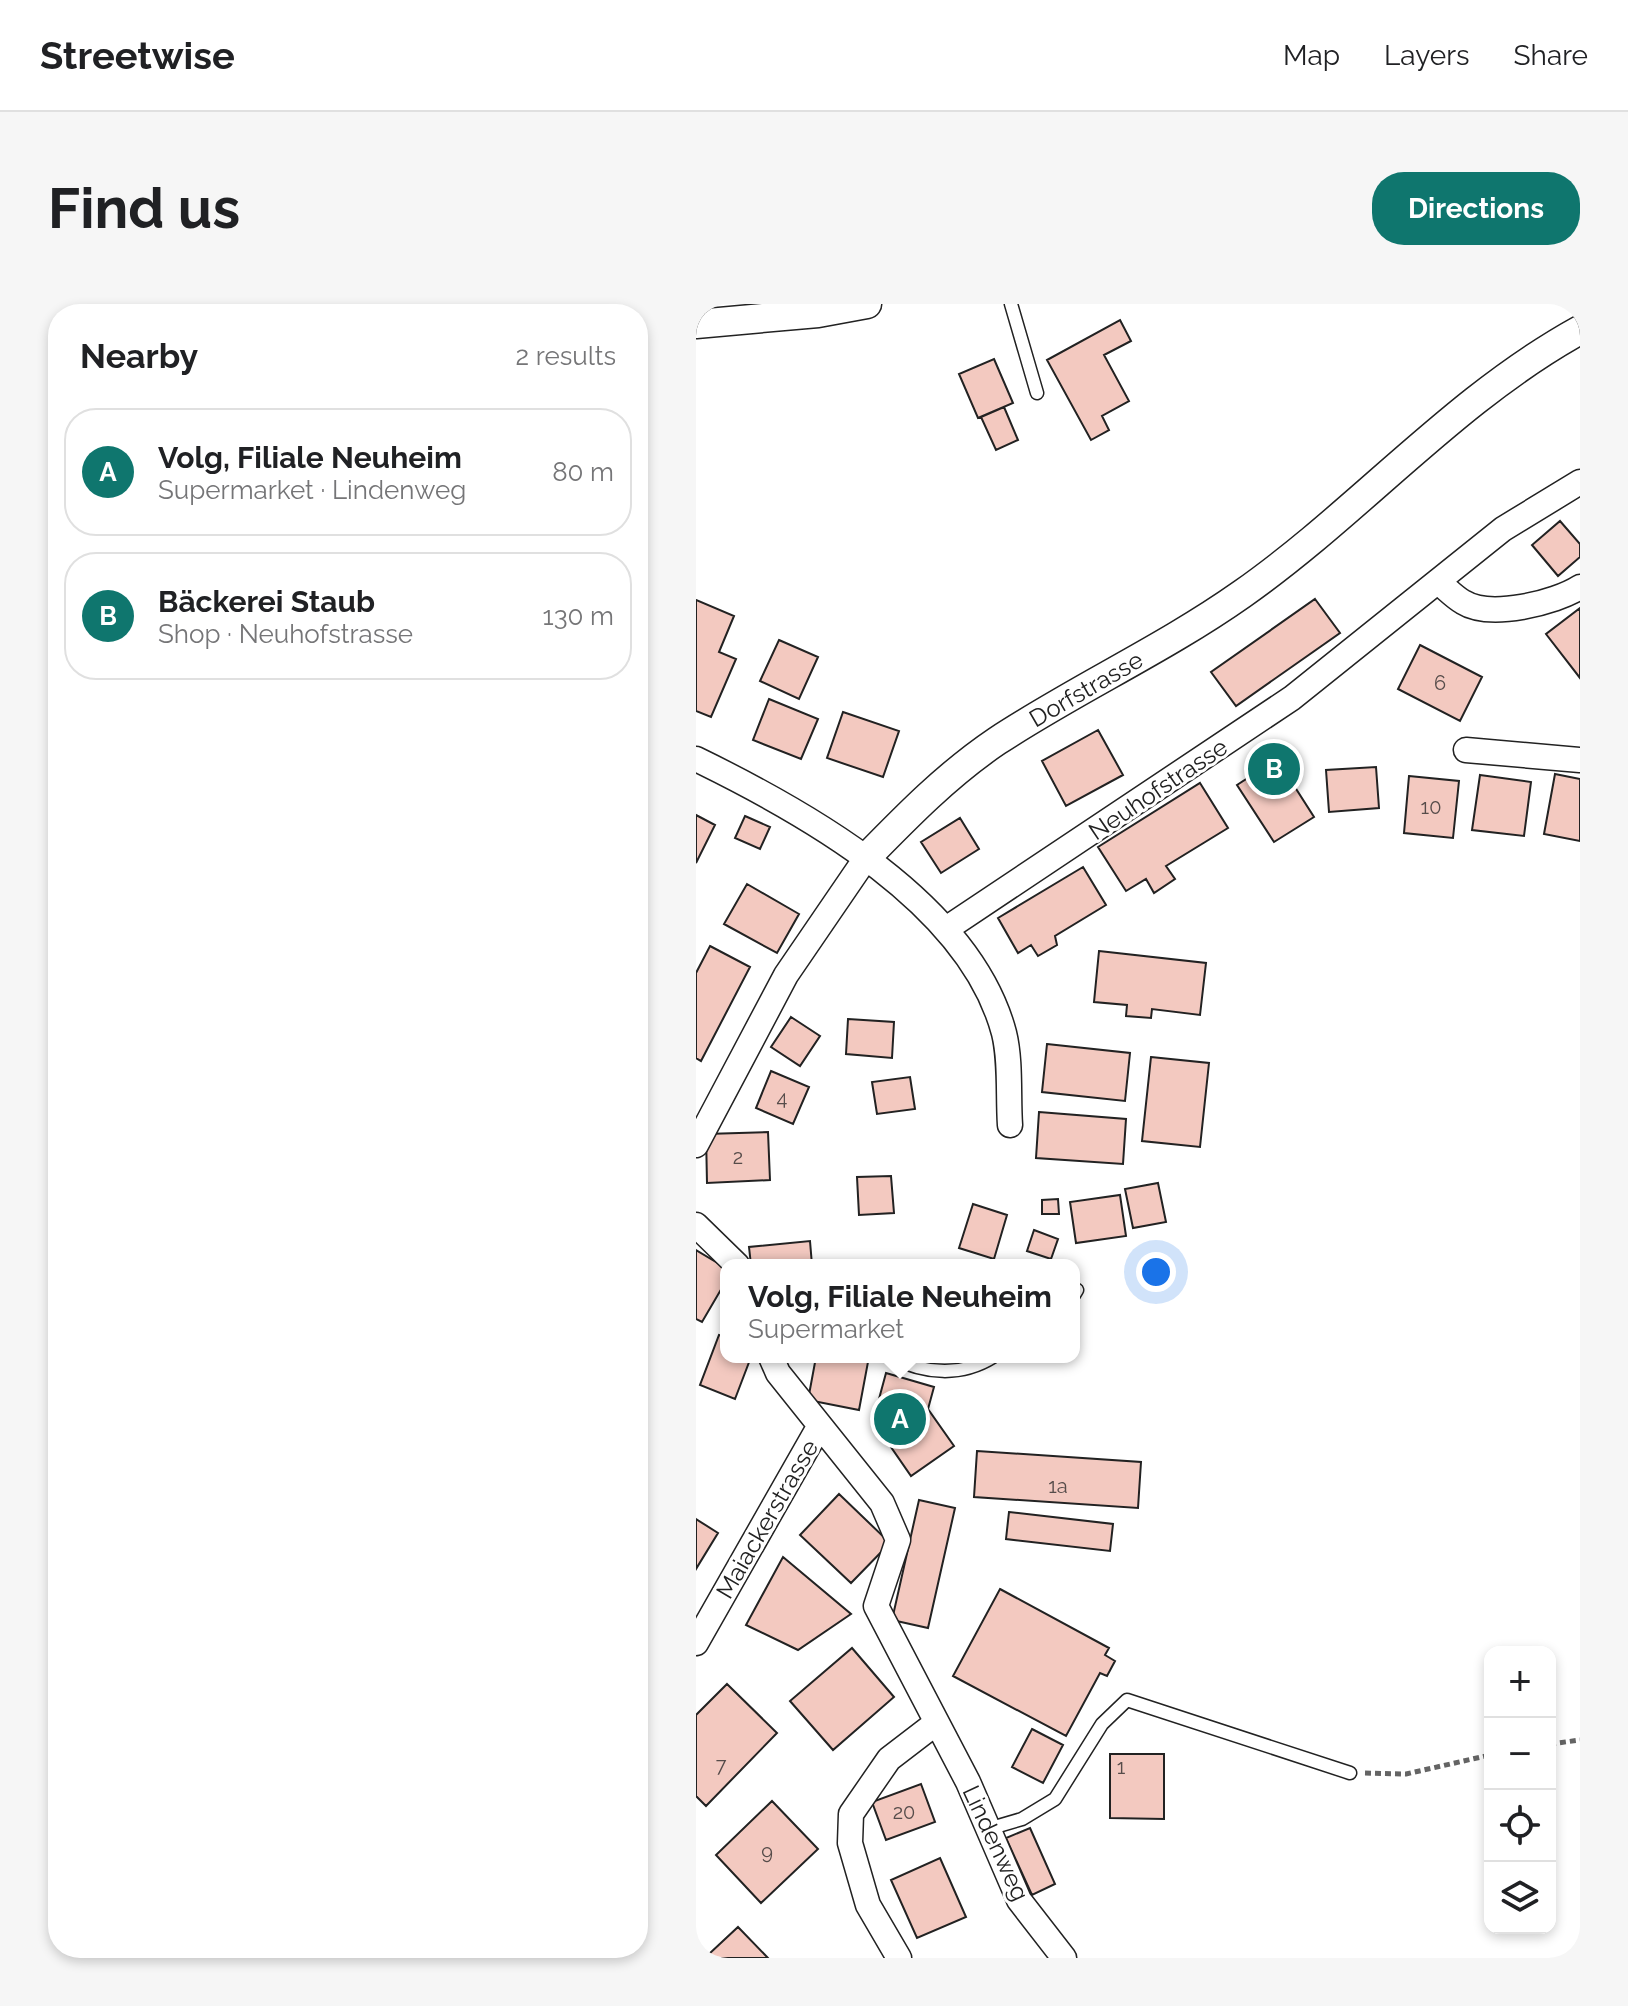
<!DOCTYPE html>
<html lang="en">
<head>
<meta charset="utf-8">
<style>
  body { margin:0; font-family:Raleway,sans-serif; background:#f6f6f6; color:#202124 }
  .controls { position:absolute; right:24px; bottom:24px; display:grid; overflow:hidden; border-radius:16px; box-shadow:0 4px 12px #0003 }
  .controls button { width:72px; height:72px; display:grid; place-items:center; padding:0; border:0; border-bottom:2px solid #e0e0e0; background:#fff; color:#202124; font:40px sans-serif }
  .you { position:absolute; left:460px; top:968px; width:28px; height:28px; margin:-20px; border:6px solid #fff; border-radius:50%; background:#1a73e8; box-shadow:0 0 0 12px #1a73e833 }
  .badge { display:grid; place-items:center; width:52px; height:52px; border-radius:50%; background:#0f766e; color:#fff; font-size:26px; font-weight:700 }
  .pin { position:absolute; translate:-50% -50%; border:4px solid #fff; box-shadow:0 2px 8px #0006 }
  .popup { position:absolute; left:24px; top:955px; width:360px; height:104px; box-sizing:border-box; display:grid; place-content:center; border-radius:16px; background:#fff; filter:drop-shadow(0 2px 6px #0005); font-size:26px; white-space:nowrap; color:#757577 }
  .popup b { font-size:30px; color:#202124 }
  .popup::after { content:''; position:absolute; left:50%; top:100%; margin-left:-16px; border:16px solid transparent; border-top-color:#fff }
  .list { margin:0; padding:0; list-style:none }
  h2 { display:flex; justify-content:space-between; align-items:center; height:104px; margin:0; padding:0 32px; font-size:34px }
  h2 small { font-size:26px; font-weight:400; color:#757577 }
  .list li { display:grid; grid-template-columns:52px 1fr auto; gap:24px; align-items:center; box-sizing:border-box; height:128px; margin:0 16px 16px; padding:0 16px; border:2px solid #e0e0e0; border-radius:32px }
  .list b { display:block; font-size:30px; white-space:nowrap }
  .list p { margin:0; font-size:26px; white-space:nowrap; color:#757577 }
  .list em { font-size:26px; font-style:normal; color:#757577 }
  .icon { flex:none; width:44px; height:44px; fill:none; stroke:currentColor; stroke-width:2; stroke-linecap:round; stroke-linejoin:round }
  .map { position:relative; flex:none; width:884px; height:1654px; overflow:hidden; border-radius:32px }
  header { display:flex; align-items:center; gap:48px; box-sizing:border-box; height:112px; padding:0 40px; background:#fff; border-bottom:2px solid #e0e0e0 }
  header strong { font-size:38px }
  nav { display:flex; gap:44px; margin-inline-start:auto; font-size:28px }
  .intro { display:flex; align-items:center; justify-content:space-between; box-sizing:border-box; height:192px; padding:0 48px }
  h1 { margin:0; font-size:56px }
  .button { padding:20px 36px; border-radius:32px; background:#0f766e; color:#fff; font-size:28px; font-weight:700 }
  main { display:flex; gap:48px; padding:0 48px }
  aside { flex:1; background:#fff; border-radius:32px; box-shadow:0 4px 12px #0003 }
  .map>svg:first-child { display:block }
</style>
</head>
<body>
<header>
<strong>Streetwise</strong>
<nav><a>Map</a><a>Layers</a><a>Share</a></nav>
</header>
<div class="intro"><h1>Find us</h1><a class="button">Directions</a></div>
<main>
<aside>
<h2>Nearby<small>2 results</small></h2>
<ul class="list">
<li><span class="badge">A</span><div><b>Volg, Filiale Neuheim</b><p>Supermarket · Lindenweg</p></div><em>80 m</em></li>
<li><span class="badge">B</span><div><b>Bäckerei Staub</b><p>Shop · Neuhofstrasse</p></div><em>130 m</em></li>
</ul>
</aside>
<div class="map">
<svg width="884" height="1654" viewBox="0 0 884 1654">
  <rect width="100%" height="100%" fill="#fff"/>
  <!-- building -->
  <path fill="#f3c9c0" stroke="#222" stroke-width="2" d="M424 16 435 37 408 51 433 97 406 112 413 126 395 136 351 56Z
    M298 55 317 99 282 114 263 70Z
    M308 103 322 136 300 146 285 113Z
    M864 217 884 240V253L862 272 836 241Z
    M619 295 644 329 540 402 515 368Z
    M0 296 38 312 23 348 40 355 15 413 0 407Z
    M884 304V374L850 330Z
    M83 336 122 353 103 395 64 377Z
    M724 341 786 373 764 417 702 385Z
    M73 395 122 415 105 455 57 436Z
    M147 408 203 427 187 473 131 454Z
    M402 426 427 471 370 502 346 457Z
    M581 455 618 513 578 538 541 481Z
    M680 463 683 504 633 508 630 466Z
    M859 470 884 475V537L848 530Z
    M784 471 835 478 828 532 776 526Z
    M713 472 763 477 757 534 708 529Z
    M504 479 532 524 470 562 479 575 458 589 450 575 430 587 402 543Z
    M0 511 19 521 0 559Z
    M49 512 74 523 64 545 39 534Z
    M264 514 283 545 245 569 225 538Z
    M387 563 410 601 359 632 361 641 342 652 335 641 322 649 302 614Z
    M51 580 103 610 81 649 28 620Z
    M14 642 54 663 5 757 0 754V669Z
    M403 647 510 659 504 711 456 705 455 714 430 712 431 701 398 698Z
    M95 713 124 732 104 762 75 743Z
    M152 715 198 718 196 754 150 750Z
    M351 740 434 749 429 797 346 788Z
    M455 753 513 759 504 843 446 837Z
    M75 767 113 783 97 820 60 804Z
    M214 773 219 805 181 810 176 778Z
    M343 808 430 815 427 860 340 854Z
    M72 828 74 876 11 879 10 830Z
    M195 872 198 909 163 911 161 873Z
    M462 879 470 918 437 924 429 885Z
    M424 891 430 932 380 939 374 898Z
    M362 895 363 910H346V896Z
    M277 900 311 911 298 955 263 944Z
    M338 926 362 935 355 955 331 947Z
    M114 937 116 961H55L53 943Z
    M0 946 30 964V977L6 1018 0 1015Z
    M23 1031 30 1033V1053H55L39 1095 4 1081Z
    M120 1053 172 1058 163 1106 112 1096Z
    M190 1069 238 1083 232 1105 258 1142 215 1172 177 1117Z
    M281 1147 445 1158 442 1204 278 1193Z
    M143 1190 194 1239 155 1279 104 1231Z
    M223 1196 259 1204 232 1324 196 1316Z
    M313 1208 417 1220 414 1247 310 1235Z
    M0 1215 22 1229 0 1265Z
    M87 1253 155 1310 102 1346 50 1321Z
    M304 1285 413 1344 409 1351 419 1357 411 1372 404 1369 370 1432 257 1372Z
    M156 1344 198 1393 137 1446 94 1397Z
    M31 1380 81 1429 10 1502 0 1492V1411Z
    M336 1425 367 1441 347 1479 316 1463Z
    M414 1450H468V1515L414 1514Z
    M225 1480 239 1518 190 1536 176 1498Z
    M76 1497 122 1545 65 1599 20 1551Z
    M334 1524 359 1580 336 1591 310 1534Z
    M244 1554 270 1613 221 1634 195 1576Z
    M42 1623 72 1654H17L13 1650Z"/>
  <g fill="none" stroke-linecap="round" stroke-linejoin="round">
    <defs>
      <path id="service" d="M315 0 341 89
        M378 991 381 986
        M195 1053C229 1070 265 1073 297 1053
        M292 1525 326 1515 359 1495 406 1420 431 1396 654 1469"/>
      <path id="minor" d="M742 278C750 284 758 293 767 298 794 315 859 299 884 283
        M770 446 884 456
        M0 455C111 509 274 600 308 729 315 757 312 792 314 821
        M250 625 596 394 807 225 884 178
        M0 841 90 671 170 554
        M0 921 41 961
        M75 1053 82 1069 186 1199 202 1236 180 1302 272 1478 323 1596 368 1654
        M0 1339 123 1123
        M203 1654 172 1601 154 1539 155 1510 193 1455 240 1419"/>
      <path id="tertiary" d="M0 20 122 9 171 0
        M170 554C211 512 252 470 301 437 380 385 468 345 546 290 663 208 757 96 884 26"/>
    </defs>
    <!-- service casing -->
    <use href="#service" stroke="#222" stroke-width="15"/>
    <!-- minor casing -->
    <use href="#minor" stroke="#222" stroke-width="27"/>
    <!-- tertiary casing -->
    <use href="#tertiary" stroke="#222" stroke-width="31"/>
    <!-- path -->
    <path stroke="#646464" stroke-width="5" stroke-dasharray="6 4" stroke-linecap="butt" d="M854 1440 884 1436
      M669 1469 710 1470 794 1451"/>
    <!-- service -->
    <use href="#service" stroke="#fff" stroke-width="12"/>
    <!-- minor -->
    <use href="#minor" stroke="#fff" stroke-width="24"/>
    <!-- tertiary -->
    <use href="#tertiary" stroke="#fff" stroke-width="28"/>
  </g>
  <g text-anchor="middle" dominant-baseline="central" stroke-width="6" stroke-linejoin="round" paint-order="stroke">
    <!-- number labels -->
    <g font-size="20" fill="#564c4a">
      <text x="744" y="379">6</text>
      <text x="735" y="503">10</text>
      <text x="86" y="794">4</text>
      <text x="42" y="853">2</text>
      <text x="362" y="1182">1a</text>
      <text x="25" y="1461">7</text>
      <text x="425" y="1463">1</text>
      <text x="208" y="1508">20</text>
      <text x="71" y="1548">9</text>
    </g>
    <!-- street labels -->
    <g font-size="24" fill="#222" stroke="#fff">
      <text transform="translate(390 385) rotate(-30)">Dorfstrasse</text>
      <text transform="translate(462 485) rotate(-34)">Neuhofstrasse</text>
      <text transform="translate(71 1215) rotate(-60)">Maiackerstrasse</text>
      <text transform="translate(300 1539) rotate(65)">Lindenweg</text>
    </g>
  </g>
</svg>
<div class="controls">
<button>+</button>
<button>−</button>
<button><svg class="icon" aria-label="locate" viewBox="0 0 24 24"><circle cx="12" cy="12" r="6"/><path d="M12 2v4M12 18v4M2 12h4M18 12h4"/></svg></button>
<button><svg class="icon" aria-label="layers" viewBox="0 0 24 24"><path d="M12 4l9 5-9 5-9-5zM3 14l9 5 9-5"/></svg></button>
</div>
<div class="you"></div>
<div class="pin badge" style="left:204px;top:1115px">A</div>
<div class="popup"><b>Volg, Filiale Neuheim</b>Supermarket</div>
<div class="pin badge" style="left:578px;top:465px">B</div>
</div>
</main>
</body>
</html>
